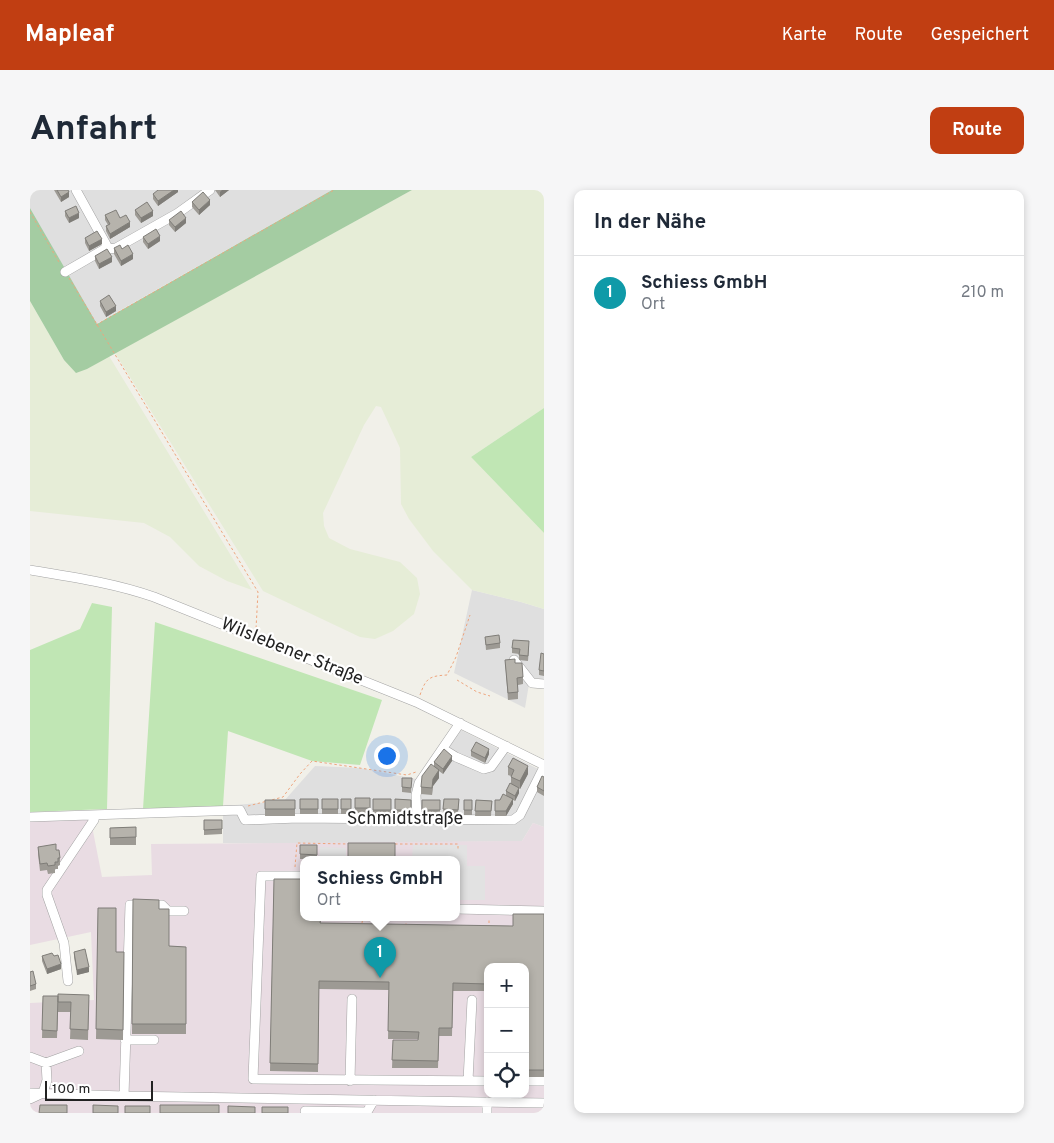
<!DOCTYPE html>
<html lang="de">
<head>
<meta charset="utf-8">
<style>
  body { margin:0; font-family:Overpass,sans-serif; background:#f6f6f7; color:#1f2937 }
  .controls { position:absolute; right:15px; bottom:15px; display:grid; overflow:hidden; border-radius:10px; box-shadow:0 2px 8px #0003 }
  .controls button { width:45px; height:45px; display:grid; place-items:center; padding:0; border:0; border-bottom:1px solid #e0e1e3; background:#fff; color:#1f2937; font:25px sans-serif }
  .scale { position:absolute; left:15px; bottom:12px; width:108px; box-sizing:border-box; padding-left:5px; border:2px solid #222; border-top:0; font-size:14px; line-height:18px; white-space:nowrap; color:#222; -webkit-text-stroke:4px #fff; paint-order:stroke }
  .you { position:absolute; left:356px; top:565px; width:18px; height:18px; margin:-12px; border:4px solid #fff; border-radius:50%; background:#1a73e8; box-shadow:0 0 0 8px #1a73e833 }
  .badge { display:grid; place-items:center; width:32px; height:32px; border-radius:50%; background:#c13e12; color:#fff; font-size:16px; font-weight:700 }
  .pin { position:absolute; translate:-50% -41px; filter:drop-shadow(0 1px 2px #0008) }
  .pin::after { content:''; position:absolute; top:26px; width:18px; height:15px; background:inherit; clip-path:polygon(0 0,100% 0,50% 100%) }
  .popup { position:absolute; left:270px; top:666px; width:160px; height:65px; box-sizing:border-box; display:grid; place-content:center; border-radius:10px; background:#fff; filter:drop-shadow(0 1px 4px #0005); font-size:16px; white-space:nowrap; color:#747a83 }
  .popup b { font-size:19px; color:#1f2937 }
  .popup::after { content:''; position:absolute; left:50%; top:100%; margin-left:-10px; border:10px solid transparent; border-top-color:#fff }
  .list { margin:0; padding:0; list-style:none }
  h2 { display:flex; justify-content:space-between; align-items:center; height:65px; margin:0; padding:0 20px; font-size:21px }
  h2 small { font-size:16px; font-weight:400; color:#747a83 }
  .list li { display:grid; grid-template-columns:32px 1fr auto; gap:15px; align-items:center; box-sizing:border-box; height:75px; padding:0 20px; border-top:1px solid #e0e1e3 }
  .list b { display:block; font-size:19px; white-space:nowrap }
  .list p { margin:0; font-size:16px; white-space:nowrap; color:#747a83 }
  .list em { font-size:16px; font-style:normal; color:#747a83 }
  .icon { flex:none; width:28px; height:28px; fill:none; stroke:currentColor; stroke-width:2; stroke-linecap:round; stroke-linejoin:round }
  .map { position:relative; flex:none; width:514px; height:923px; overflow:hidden; border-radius:10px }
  header { display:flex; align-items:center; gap:30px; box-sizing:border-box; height:70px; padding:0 25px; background:#c13e12; color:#fff }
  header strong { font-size:24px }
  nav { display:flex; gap:28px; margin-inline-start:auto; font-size:18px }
  .intro { display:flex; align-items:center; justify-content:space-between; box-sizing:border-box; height:120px; padding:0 30px }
  h1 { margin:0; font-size:35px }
  .button { padding:12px 22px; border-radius:10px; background:#c13e12; color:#fff; font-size:18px; font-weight:700 }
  main { display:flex; gap:30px; padding:0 30px }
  aside { flex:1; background:#fff; border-radius:10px; box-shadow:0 2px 8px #0003 }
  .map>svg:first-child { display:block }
</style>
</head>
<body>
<header>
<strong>Mapleaf</strong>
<nav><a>Karte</a><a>Route</a><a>Gespeichert</a></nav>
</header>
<div class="intro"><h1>Anfahrt</h1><a class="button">Route</a></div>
<main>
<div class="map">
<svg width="514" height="923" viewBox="0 0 514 923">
  <rect width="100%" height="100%" fill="#f1f0e9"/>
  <!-- residential -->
  <path fill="#dfdfdf" d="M0 0H302L66 134 0 18Z
    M442 400 491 412 514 419V489L500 488 495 518 424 483Z
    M431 540 514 582V637L503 633 492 651 258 654 193 653V616L254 611 285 576 330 578 391 590Z"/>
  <!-- industrial -->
  <path fill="#e9dce3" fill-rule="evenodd" d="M60 626 72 687 122 685 121 654 492 651 503 633 514 637V923H0V813L64 810 61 742 0 755V631ZM274 669H426V727H274ZM458 777H495V904H458Z"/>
  <!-- farmland -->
  <path fill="#e6edd7" d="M382 0H514V218L441 267 514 343V419L491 412 442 400 403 361 379 329 371 314 370 258 351 217 346 216 334 235 293 323 294 336 299 348 320 359 370 372 387 388 390 404 384 424 363 441 345 449 330 447 233 401 85 163Z
    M0 111 34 170 57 179 79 166 222 400 197 391 169 376 140 347 114 333 0 321Z"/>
  <!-- grass -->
  <path fill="#c0e6b4" d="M514 218V343L441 267Z
    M62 413 82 417 77 619 0 622V460L50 439Z
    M125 432 352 510 330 575 282 571 198 541 193 616 113 619Z"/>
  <!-- forest -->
  <path fill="#a4cca2" d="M302 0H382L57 179 46 183 34 170 0 111V18L67 134Z"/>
  <!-- parking -->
  <path fill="#e2e2e2" d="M383 655H437V676H455V710H426V669H382Z
    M290 657 316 658V669H289Z"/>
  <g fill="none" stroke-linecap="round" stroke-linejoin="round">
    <defs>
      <path id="minor" d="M46 0 78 58
        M35 82 73 60 86 58 148 23 180 0
        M0 380C42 387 84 393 124 407L386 512 514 575
        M484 470 502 493 514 494
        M413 559 426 567 454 579 461 577 476 556
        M0 627 210 620 215 630 268 628 483 630 490 625 514 577
        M387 629 386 605 389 593 430 533
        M274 686H231L223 889 458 891
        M426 719 514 721
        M38 791 34 753 17 705V700L64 630 65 625
        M95 850H124
        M0 867 16 873
        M320 891 322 809
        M438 891 442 810
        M495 891H514
        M0 903 94 906 514 913
        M94 906 100 715H132L138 721H154
        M0 909 13 903 17 890 16 873 49 861
        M275 921 337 922 344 910
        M457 923V912"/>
    </defs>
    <!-- minor casing -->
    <use href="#minor" stroke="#a3a3a3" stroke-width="10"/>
    <!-- path -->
    <path stroke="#eea57d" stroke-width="1" stroke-dasharray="2.5 2.5" stroke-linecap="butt" d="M0 22 30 74
      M39 88 228 402 226 439
      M66 135 304 0
      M427 490 447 502 460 506
      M390 505C396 488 399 486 417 485L426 467 440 425
      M218 616 253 607 270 584 282 571 377 585 386 582
      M365 654H428V660
      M265 677 267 653 318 654
      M332 733 333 727
      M376 736V727
      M459 738V729"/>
    <!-- minor -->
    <use href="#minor" stroke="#fff" stroke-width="9"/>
  </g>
  <!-- wall -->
  <path fill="#9d9a94" d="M24 0H38L39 7 31 12Z
    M148 0V2L128 16 123 9V4Z
    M185 0H199L190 7Z
    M162 12 180 15 169 25 162 17Z
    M105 20 123 26 111 33 105 25Z
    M35 21 49 28 39 33 35 26Z
    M75 25 90 28 100 37 80 49 76 41V36L78 35 75 30Z
    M139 30 156 33 145 42 139 35Z
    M113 47 130 51 118 59 113 52Z
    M55 48 72 54 59 61 55 53Z
    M84 58 103 69 91 76 84 64Z
    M65 66 82 72 69 79 65 71Z
    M70 111 86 121 76 127 70 116Z
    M455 447 470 453V458L456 460Z
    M499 456 498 471 489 470V464L482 463V458Z
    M514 464V486L509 485V480Z
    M475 470 493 487V494L488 495V509L478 510Z
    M441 561 459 564 455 573 441 566Z
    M422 571 413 584 409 581V588L403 596 402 605 391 604V597L404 576V572Z
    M478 577 498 584 490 599 489 598V603L485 611 483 610V614L476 626H465V610H470L476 605V601L481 593V586L478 585Z
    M514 587V606L507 602V597Z
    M372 588H382L381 603 372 602Z
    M325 608H340V623H325Z
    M270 609H288V624H270Z
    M292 609H308V624H292Z
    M311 609H321V624H311Z
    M343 609H361V625H343Z
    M365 609 381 610V625H365Z
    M414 609H429L428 625 413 624Z
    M235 610H265V626H235Z
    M392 610H410V625L392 626Z
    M434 610H442V625H434Z
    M446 610 462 611 461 626H445Z
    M174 630H192V644L174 645Z
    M106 637V655H80V638Z
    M318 653H365V669H318Z
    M270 655H287V669H270Z
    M8 657 26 660 30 668V675L28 676V679H25V683L18 684 17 680 10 681 8 664Z
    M244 689 291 733 483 736 514 724V887H495V777H458V801H423L422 846H409L408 878H362L363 850H388V849H358L359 800 289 799 288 882 240 881Z
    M103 709 139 756 156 757V844H102Z
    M68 718 86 762H94L93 850 66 849Z
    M44 762 59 782 47 785 44 767Z
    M12 766H24L31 779 17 784 12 771Z
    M0 782 6 794V799L0 801Z
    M59 805 58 850 40 849 41 822H28V820L27 848H12L13 806H28Z
    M456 849H458V887H455Z"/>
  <!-- shaded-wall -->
  <path fill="#7f7d78" d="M144 0H148V2L128 16V11Z
    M192 0H199L190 7V2Z
    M39 2V7L31 12V7Z
    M180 10V15L169 25V20Z
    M123 21V26L111 33V28Z
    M49 23V28L39 33V28Z
    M156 28V33L145 42V37Z
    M100 32V37L80 49V44Z
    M130 46V51L118 59V54Z
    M72 49V54L59 61V56Z
    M103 64V69L91 76V71Z
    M82 67V72L69 79V74Z
    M86 116V121L76 127V122Z
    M459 559V564L455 573V568Z
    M422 566V571L413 584V579Z
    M498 576V584L490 599V591Z
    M409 580V588L403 596 402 605 403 589Z
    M489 598V603L485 611V606Z
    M483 609V614L476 626V621Z
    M31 774V779L17 784V779Z
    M59 777V782L47 785V780Z"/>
  <!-- building -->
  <path fill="#b6b3ac" stroke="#7f7d78" d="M27 0H38L39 2 31 7Z
    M128 0H144L128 11 123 4Z
    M173 2 180 10 169 20 162 12Z
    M117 12 123 21 111 28 105 20Z
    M46 16 49 23 39 28 35 21Z
    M86 20 90 28 96 25 100 32 80 44 76 36 80 34 75 25Z
    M151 21 156 28 145 37 139 30Z
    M126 39 130 46 118 54 113 47Z
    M67 41 72 49 59 56 55 48Z
    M90 55 92 59 98 55 103 64 91 71 84 58Z
    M77 59 82 67 69 74 65 66Z
    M79 105 86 116 76 122 70 111Z
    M469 445 470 453 456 455 455 447Z
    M483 450 499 451 498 466 489 465 490 459 482 458Z
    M511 463 514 464V481L509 480Z
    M485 469V473H492L493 487 487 488 488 502 478 503 475 470Z
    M446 552 459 559 455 568 441 561Z
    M414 559 422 566 413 579 404 572Z
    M483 568 498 576 490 591 481 587 484 580 478 577Z
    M401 574 409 580 403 589 402 598 391 597 392 586Z
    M512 586 514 587V601L507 597Z
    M372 588H382L381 598 372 597Z
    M480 593 489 598 485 606 476 601Z
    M473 604 483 609 476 621H465V610H470Z
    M325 608H340V618H325Z
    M270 609H288V619H270Z
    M292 609H308V619H292Z
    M311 609H321V619H311Z
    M343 609H361V620H343Z
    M365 609 381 610V620H365Z
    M414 609H429L428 620 413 619Z
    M235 610H265V619H235Z
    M392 610H410V620H392Z
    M434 610H442V620H434Z
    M446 610 462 611 461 621H445Z
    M174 630H192V639L174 640Z
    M106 637V647L80 648V638Z
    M318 653H365V668H318Z
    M26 654V660H29L30 668H28V672H25V675L18 676 17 673 10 674 8 657Z
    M270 655H287V665L270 664Z
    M244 689H274V727H291L290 733 483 736V724H514V880H495V777H458V794L423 793 422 838H409L408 871 362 870 363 850H388L389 842 358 841 359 792 289 791 288 874 240 873Z
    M103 709 129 710V719H139V756L156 757V834H102Z
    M68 718H86V762H94L93 840 66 839Z
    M55 759 59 777 47 780 44 762Z
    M22 763 24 766 28 765 31 774 17 779 12 766Z
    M3 781 6 794 0 796V782Z
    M28 804 59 805 58 840 40 839 41 812H28Z
    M13 806H28L27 841 12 840Z
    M456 849H458V879H455Z
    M10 915H37V923H9Z
    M63 915 88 916V923H63Z
    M130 915H189V923H130Z
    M95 916H120V923H95Z
    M198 916 225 917V923H198Z
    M232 917H258V923H232Z"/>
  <g text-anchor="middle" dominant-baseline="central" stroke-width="4.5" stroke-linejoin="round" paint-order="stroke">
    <!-- street labels -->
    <g font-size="18" fill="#222" stroke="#fff">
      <text transform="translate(262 462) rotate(22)">Wilslebener Straße</text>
      <text x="375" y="629">Schmidtstraße</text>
    </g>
  </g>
</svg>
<div class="controls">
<button>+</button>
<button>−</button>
<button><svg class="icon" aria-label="locate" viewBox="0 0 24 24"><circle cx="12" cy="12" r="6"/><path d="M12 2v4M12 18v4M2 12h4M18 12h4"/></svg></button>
</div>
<div class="scale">100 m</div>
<div class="you"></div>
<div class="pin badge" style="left:350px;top:788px;background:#0f9aa8">1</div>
<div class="popup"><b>Schiess GmbH</b>Ort</div>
</div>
<aside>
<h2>In der Nähe<small></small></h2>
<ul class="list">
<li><span class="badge" style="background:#0f9aa8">1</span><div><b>Schiess GmbH</b><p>Ort</p></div><em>210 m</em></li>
</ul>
</aside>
</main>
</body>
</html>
